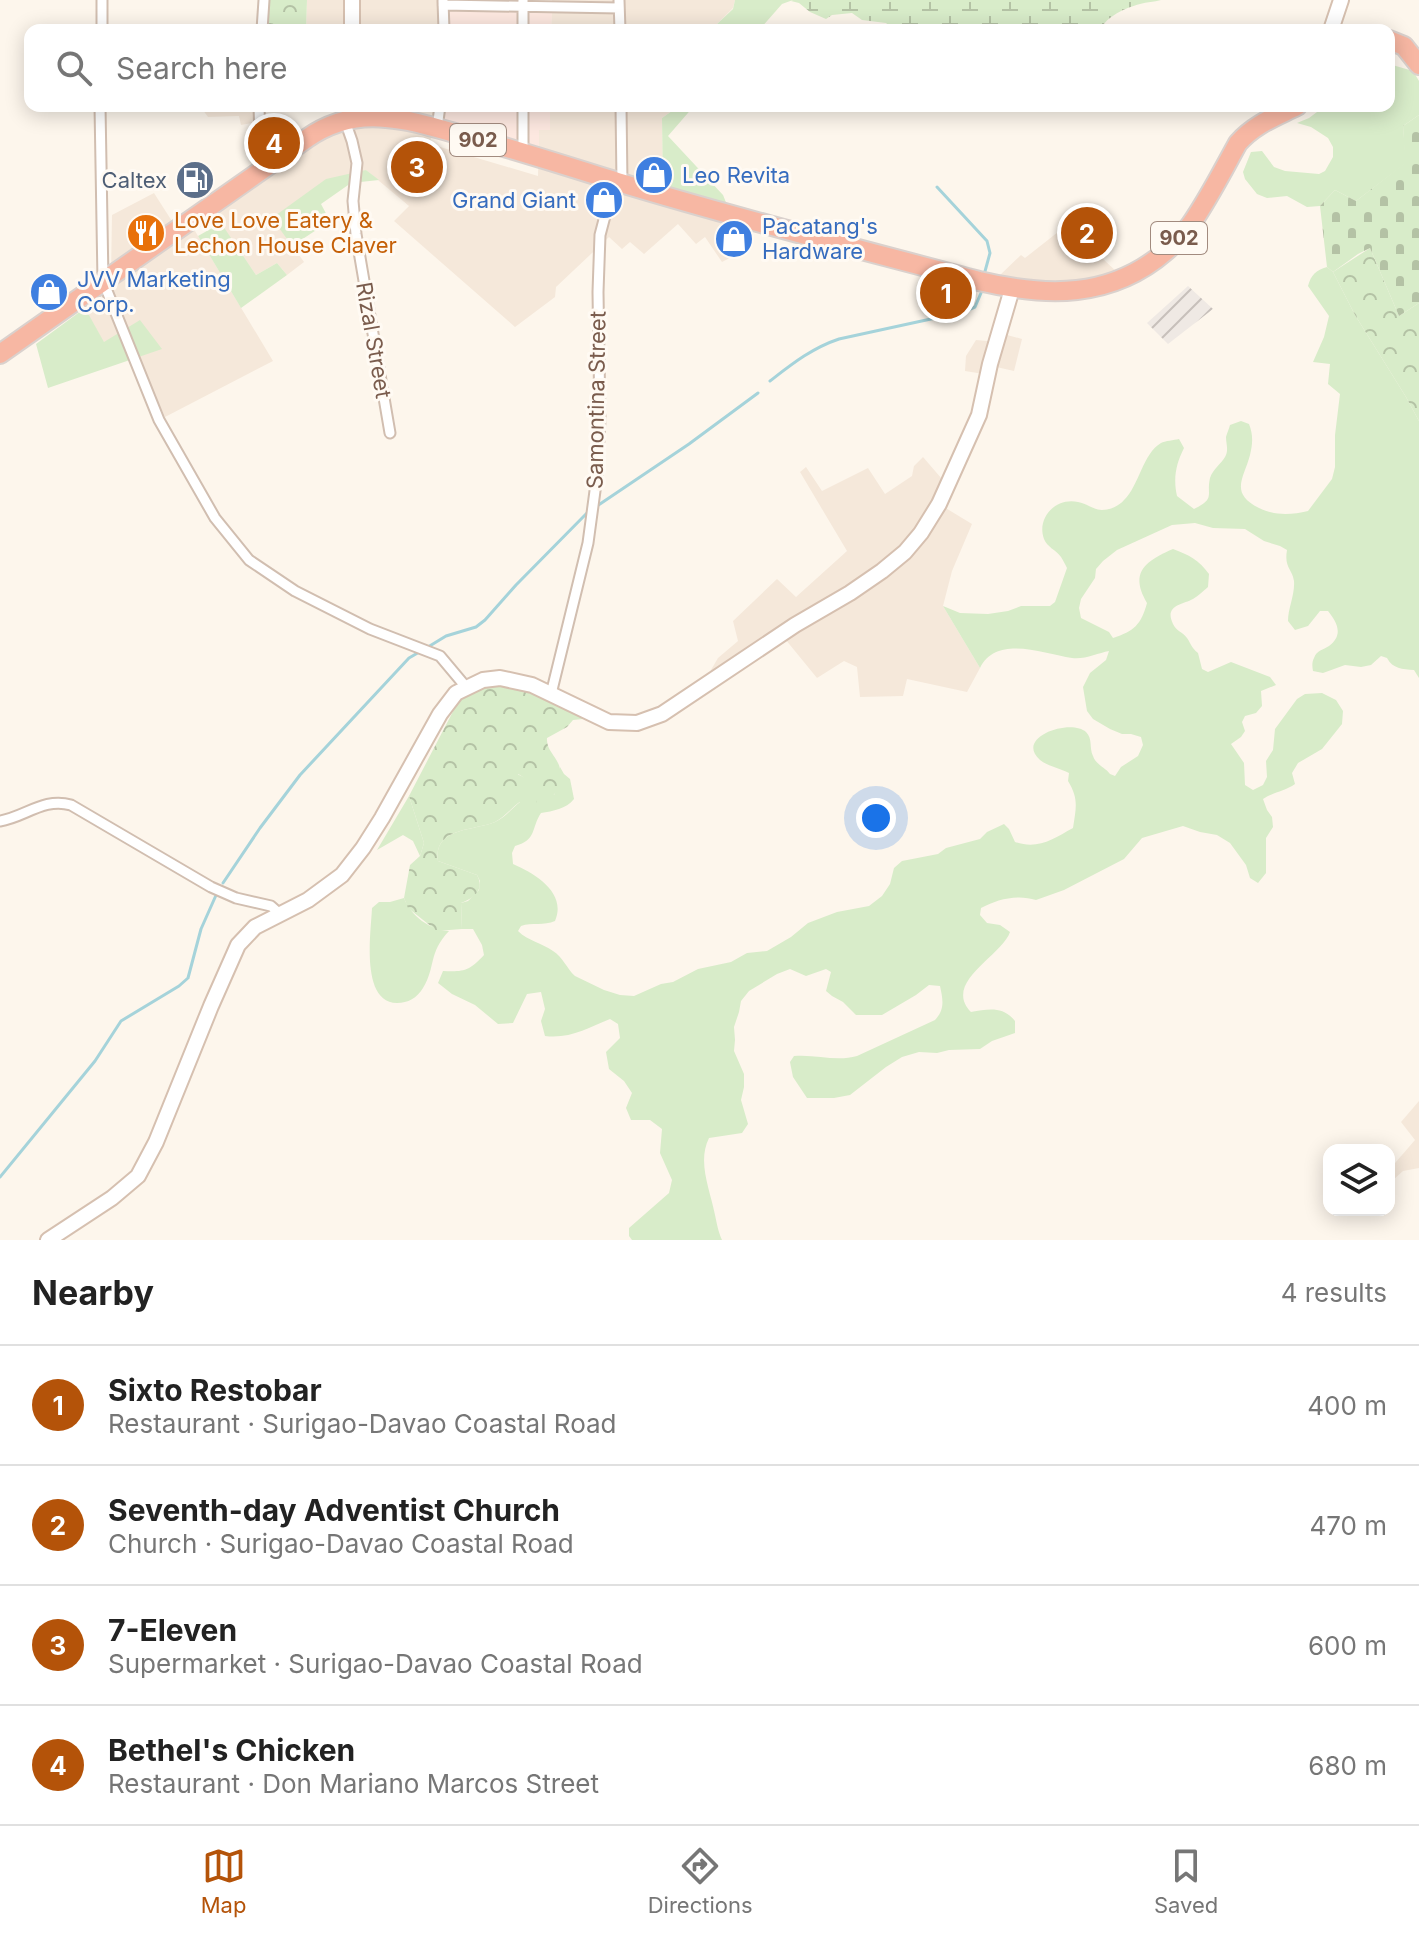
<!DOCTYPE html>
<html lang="en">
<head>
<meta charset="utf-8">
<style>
  body { margin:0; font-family:Inter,sans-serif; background:#f2f2f2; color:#222 }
  .controls { position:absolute; right:24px; bottom:24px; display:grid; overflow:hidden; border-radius:16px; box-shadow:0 4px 20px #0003 }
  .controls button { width:72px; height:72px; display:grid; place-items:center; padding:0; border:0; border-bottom:2px solid #e0e0e0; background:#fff; color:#222; font:40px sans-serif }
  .you { position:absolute; left:876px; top:818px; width:28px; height:28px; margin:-20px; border:6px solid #fff; border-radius:50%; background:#1a73e8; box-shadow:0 0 0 12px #1a73e833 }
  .badge { display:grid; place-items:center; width:52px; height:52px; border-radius:50%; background:#b45309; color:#fff; font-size:26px; font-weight:700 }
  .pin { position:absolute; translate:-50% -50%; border:4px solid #fff; box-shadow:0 2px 8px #0006 }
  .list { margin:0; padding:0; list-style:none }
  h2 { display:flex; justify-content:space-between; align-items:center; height:104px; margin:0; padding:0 32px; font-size:34px }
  h2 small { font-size:26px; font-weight:400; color:#767676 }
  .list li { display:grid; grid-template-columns:52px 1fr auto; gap:24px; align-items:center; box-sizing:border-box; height:120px; padding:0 32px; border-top:2px solid #e0e0e0 }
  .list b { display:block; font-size:30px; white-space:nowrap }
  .list p { margin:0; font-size:26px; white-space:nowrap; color:#767676 }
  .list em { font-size:26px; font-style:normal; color:#767676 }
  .icon { flex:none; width:44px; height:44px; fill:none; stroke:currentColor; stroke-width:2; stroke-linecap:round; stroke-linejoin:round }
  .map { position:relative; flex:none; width:1419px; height:1240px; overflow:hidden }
  .search { position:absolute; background:#fff; box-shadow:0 4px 20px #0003; left:24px; right:24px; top:24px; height:88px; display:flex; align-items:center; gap:20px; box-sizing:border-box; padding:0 28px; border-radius:16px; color:#767676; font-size:30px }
  .sheet { height:584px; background:#fff }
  nav { display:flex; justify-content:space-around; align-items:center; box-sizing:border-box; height:112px; border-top:2px solid #e0e0e0; background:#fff; font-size:22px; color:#767676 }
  nav a { display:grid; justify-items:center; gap:4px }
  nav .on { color:#b45309 }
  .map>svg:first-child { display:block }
</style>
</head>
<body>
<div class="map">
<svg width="1419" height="1240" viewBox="0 0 1419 1240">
  <defs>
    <pattern id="industrial-furrows" width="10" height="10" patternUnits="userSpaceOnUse" patternTransform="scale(2)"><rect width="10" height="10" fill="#efe9e4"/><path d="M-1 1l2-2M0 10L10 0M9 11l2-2" fill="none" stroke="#c7c0bb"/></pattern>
    <pattern id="forest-crowns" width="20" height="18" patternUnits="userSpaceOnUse" patternTransform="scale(2)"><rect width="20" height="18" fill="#d8ecc9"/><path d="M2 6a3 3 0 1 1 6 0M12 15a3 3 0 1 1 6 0" fill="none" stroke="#b4c2a5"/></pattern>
    <pattern id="wetland-marsh" width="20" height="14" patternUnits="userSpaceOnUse" patternTransform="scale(2)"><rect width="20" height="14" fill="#d8ecc9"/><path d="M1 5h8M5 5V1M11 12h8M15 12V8" fill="none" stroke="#b4c2a5"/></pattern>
    <pattern id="cemetery-stones" width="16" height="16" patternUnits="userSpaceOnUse" patternTransform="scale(2)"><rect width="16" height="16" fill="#d8ecc9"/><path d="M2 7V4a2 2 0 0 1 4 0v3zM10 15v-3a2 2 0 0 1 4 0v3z" fill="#b4c2a5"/></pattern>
  </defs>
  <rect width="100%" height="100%" fill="#fdf6ec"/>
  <!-- residential -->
  <path fill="#f5e8da" d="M307 0H440L441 30H306Z
    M552 0H735L733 8 717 24 720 30H551Z
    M200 106H254L262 116 263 121 241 125 239 116 208 117Z
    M344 106H436L430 144 538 176 539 130 550 129V106H679L662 118 663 195 731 215 734 225 747 249 722 262 705 237 696 244 678 224 644 254 630 242 622 249 609 237 556 287 555 297 515 327 394 221 409 206 366 170 273 218 304 262 287 275 277 263 256 275 209 207 345 121Z
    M154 193 177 229 189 221 273 361 165 417 159 404 149 407 132 359 161 348 104 343 79 298 111 276 112 215Z
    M1067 225 1119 274 1051 286 998 277 1021 255 1025 258Z
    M1000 333 1022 339 1014 371 992 366 990 375 965 371 966 356 976 340 998 342Z
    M923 457 948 486 939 504 972 524 952 571 943 606 980 668 967 692 907 679 903 696 860 697 857 667 844 661 817 678 781 634 708 675 718 658 738 641 733 621 777 579 796 597 847 551 800 472 806 467 822 491 868 468 885 494 912 476 914 466Z
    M1419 1101V1168L1403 1171 1393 1180 1389 1178V1170L1415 1140 1401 1122Z"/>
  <!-- commercial -->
  <path fill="#fde8e0" d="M448 10 552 12 551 30H448Z
    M444 106H550V130H539V153L441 125Z"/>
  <!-- industrial -->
  <path fill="url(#industrial-furrows)" d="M1188 286 1213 309 1168 344 1147 323Z"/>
  <!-- green -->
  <path fill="#d8ecc9" d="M735 0H793L782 4 761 28 751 30H720L717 24 733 9Z
    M1389 64 1413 71 1419 81V115L1403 126 1406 163 1356 201 1335 190 1320 206 1307 207 1287 196 1267 198 1257 194 1245 179 1243 172 1251 152 1262 151 1274 167 1285 171 1319 174 1325 171 1333 157V147L1328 138 1311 127 1297 123 1309 118 1325 106H1389Z
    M679 106H694L668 136 723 195 731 215 663 195 662 118Z
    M366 170 379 180 351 183 321 204 330 221 292 246 272 218 326 179Z
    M221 223 256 275 277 263 287 275 241 308 198 236Z
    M1327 267 1333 272 1355 315 1406 397 1419 421V678L1414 670C1402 669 1393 669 1387 658L1381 656 1371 665 1361 667 1345 665 1323 673 1313 671C1312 666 1312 662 1314 658 1317 650 1323 650 1329 646 1344 635 1337 622 1328 611H1320L1308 626 1295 630 1288 621C1288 608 1295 595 1294 581 1292 568 1284 568 1287 550L1280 546 1264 541 1245 529 1213 528 1195 523 1172 525 1117 550 1103 561 1096 569 1095 578 1081 599 1079 608 1081 618 1109 632 1113 638C1134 631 1141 625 1147 603 1129 573 1145 561 1173 549 1189 555 1199 560 1209 574L1208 587C1203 591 1198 596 1193 599 1182 605 1164 605 1173 624 1176 631 1183 632 1187 638 1191 644 1191 647 1198 653L1202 669 1208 672 1231 662 1270 677 1276 685 1261 691 1262 706 1256 713 1245 716 1242 722 1245 731 1241 737 1231 744 1244 763 1245 785 1253 790 1263 785 1267 777 1266 761 1273 750 1275 729 1297 699 1305 694 1322 693 1336 700 1343 711 1342 724 1322 749 1298 763 1292 773 1295 784C1285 791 1274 792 1263 799L1267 810 1272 817 1273 827 1266 838V873L1258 883 1250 878 1246 865 1230 843 1217 835 1200 832 1183 826 1142 838 1124 859 1064 890 1036 900C1018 894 997 899 981 908L980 915 987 923 1000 925 1010 932C1002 956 942 982 971 1012 989 1009 1003 1006 1015 1021V1033L992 1041 980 1049 949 1050 937 1053 919 1052 902 1057 886 1067 850 1095 834 1098H807L793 1077 790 1062 794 1056C816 1054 836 1062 857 1056L935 1020C945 1009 943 1000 940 986L929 985 916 995 882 1015H856L843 1002 832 996 826 991 831 972 826 969 806 976 790 969 777 974 749 991 741 1001 739 1012 734 1027 735 1040 734 1051 744 1074V1087L741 1100 748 1124 742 1133 709 1138C697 1162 710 1189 715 1215 717 1224 718 1231 722 1240H632L629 1236V1228L669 1193 672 1180 660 1153 662 1129 650 1120H631L626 1108 632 1093 624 1081 609 1069 606 1052 620 1038 618 1024 610 1019C588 1028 570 1039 545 1036L541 1021 545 1009 541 992 527 994 513 1023 498 1024 475 1005 452 994 438 983 443 971C464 972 469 971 484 955L482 945 473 929H462L461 903 468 901 479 890 480 881 477 875 438 861C433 827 474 831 495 822 505 818 512 808 520 802L517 774 530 780 535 791 554 795 559 784 560 767 564 774 570 779 574 799C566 809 553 811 541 813 531 828 537 840 515 846L512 853 513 864C536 874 567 893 555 921 544 926 532 922 521 926L518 931C528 941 542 943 553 951 563 957 567 969 575 976L604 990 620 995 634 996 661 984 673 982 698 969 731 962 747 953 767 951 791 937 808 923 837 912 869 906 882 896 890 884 894 868 902 861 938 854 946 848 980 839 987 832 1004 824 1009 829 1015 842C1038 850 1053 839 1073 828 1076 808 1079 799 1068 781L1069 773C1060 768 1049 767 1040 760 1014 737 1071 718 1086 732 1093 739 1089 748 1093 756 1096 765 1105 767 1110 774L1115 776 1121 767 1138 756 1143 745 1141 737 1131 734H1122L1110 729 1093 719 1087 711 1083 687 1090 673 1106 660 1109 651C1098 653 1084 660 1072 658 1044 654 997 634 980 668L943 606 960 613 988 614 1008 611 1021 606H1050L1055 602 1067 568C1065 564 1063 560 1061 557 1056 550 1047 547 1044 539 1036 517 1057 497 1078 502 1086 503 1094 510 1102 510 1110 510 1119 506 1124 500 1139 486 1143 453 1161 443 1165 441 1174 440 1179 439L1184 448C1176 464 1173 478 1177 496L1194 509C1216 498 1206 496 1210 478 1213 469 1221 464 1225 457 1229 450 1226 444 1226 437 1227 433 1229 429 1230 425L1241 421 1249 424C1253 434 1253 443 1250 455 1244 478 1229 493 1259 508 1276 516 1291 515 1308 511L1332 479 1335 467V435L1340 394 1328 384 1330 364 1313 362 1324 337 1329 316 1308 286C1311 275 1316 270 1327 267Z
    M85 308 104 342 140 320 162 349 48 388 36 344Z
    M409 796 424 843 420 856 413 841 403 835 377 850Z
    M404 898C410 915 431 931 449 931 428 953 436 967 423 988 417 998 408 1003 397 1003 360 1002 371 932 372 908L379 902H390Z"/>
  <!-- forest -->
  <path fill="url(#forest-crowns)" d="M267 0H307L306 30H266Z
    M1370 248 1399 316 1419 303V421L1406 397 1355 315 1333 272Z
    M483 684 520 685 570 708 583 719 573 720 567 727 547 738C546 751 558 757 560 769 563 787 554 801 537 803 534 788 531 781 518 774L521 801C512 807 505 817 495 822 474 831 433 827 438 861L477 875C485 890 474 898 461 903L462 929 437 931 408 908 404 898 410 865 420 856 424 843 409 796 460 698Z"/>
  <!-- wetland -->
  <path fill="url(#wetland-marsh)" d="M793 0H1161C1154 2 1147 2 1140 4 1125 8 1107 16 1100 30H894L886 23 862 20 852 13 832 15 826 19 810 12 799 3 791 1Z"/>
  <!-- cemetery -->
  <path fill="url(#cemetery-stones)" d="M1419 115V303L1399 316 1370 248 1358 254 1333 272 1327 267 1320 206 1335 190 1356 201 1405 163 1403 126Z"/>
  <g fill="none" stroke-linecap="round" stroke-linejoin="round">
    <!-- stream -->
    <path stroke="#a5d3da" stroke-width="3" d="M937 187 987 241 990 253 984 275
      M770 381C792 364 812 348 839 339L963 312 975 307 981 293
      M597 506 689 444 758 393
      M428 647 446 636 476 627 485 620 516 585 588 512
      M223 883 260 828 300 775 409 658 421 651
      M0 1177 95 1061 121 1021 179 986 188 978 201 929 217 893"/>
    <defs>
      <path id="street" d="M523 0V30
        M619 0 620 30
        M443 1 444 30
        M443 5 619 8
        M102 30V0
        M262 30 264 0
        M100 106 103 281 159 420 215 518 249 560 295 591 370 629 440 656 466 687
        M259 106 261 171
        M523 106V152
        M345 121 352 141 357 163 353 201 356 234 390 433
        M437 128 440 106
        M551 694 588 543 597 476 600 420 598 292 600 235 605 216 622 183 621 106
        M0 821C25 817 44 797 71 805L211 887 236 898 271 906 280 914"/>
      <path id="secondary" d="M352 30V0
        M1331 30 1341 0
        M48 1240 112 1198 138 1176 156 1142 211 1006 238 945 255 927 308 900 342 875 363 848 382 818 440 714 456 693 483 680 500 678 532 685 609 722 637 723 662 714 795 625 850 593 882 571 905 552 921 533 939 504 979 415 990 364 1012 289"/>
      <path id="highway" d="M1389 40 1404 46 1419 65
        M0 354 306 139C330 122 357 115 386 118 415 120 442 130 469 137 520 151 570 167 621 183 739 219 859 249 979 281 1046 297 1111 299 1166 251 1175 243 1184 234 1191 224 1209 198 1223 170 1238 143 1255 124 1275 117 1297 106"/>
    </defs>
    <!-- street casing -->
    <use href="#street" stroke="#d1beb0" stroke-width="13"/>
    <!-- secondary casing -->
    <use href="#secondary" stroke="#d6c0b0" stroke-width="18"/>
    <!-- highway casing -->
    <use href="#highway" stroke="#dad1cd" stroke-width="22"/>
    <!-- street -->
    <use href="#street" stroke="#fff" stroke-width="9"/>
    <!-- secondary -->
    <use href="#secondary" stroke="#fff" stroke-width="14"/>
    <!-- highway -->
    <use href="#highway" stroke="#f7b7a3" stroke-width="18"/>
  </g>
  <!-- icons -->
  <defs>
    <symbol id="shop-disc" viewBox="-11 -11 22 22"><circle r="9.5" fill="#3f7fe0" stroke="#fffaf3"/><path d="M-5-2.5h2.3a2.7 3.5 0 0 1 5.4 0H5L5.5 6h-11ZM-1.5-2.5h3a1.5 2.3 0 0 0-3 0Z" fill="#fff"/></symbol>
    <symbol id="fuel-disc" viewBox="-11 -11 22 22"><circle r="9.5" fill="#5c6f8a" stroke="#fffaf3"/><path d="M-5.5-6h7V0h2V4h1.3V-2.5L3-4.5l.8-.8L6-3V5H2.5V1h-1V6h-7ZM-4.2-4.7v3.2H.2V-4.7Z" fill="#fff"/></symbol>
    <symbol id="restaurant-disc" viewBox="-11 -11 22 22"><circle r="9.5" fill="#e8710a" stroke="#fffaf3"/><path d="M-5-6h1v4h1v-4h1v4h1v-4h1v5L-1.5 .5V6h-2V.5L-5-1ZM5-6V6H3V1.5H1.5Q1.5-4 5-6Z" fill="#fff"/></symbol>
  </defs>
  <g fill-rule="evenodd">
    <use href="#shop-disc" x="632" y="153" width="44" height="44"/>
    <use href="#fuel-disc" x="173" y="158" width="44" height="44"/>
    <use href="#shop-disc" x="582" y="178" width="44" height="44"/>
    <use href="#restaurant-disc" x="124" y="211" width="44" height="44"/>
    <use href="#shop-disc" x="712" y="217" width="44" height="44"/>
    <use href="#shop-disc" x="27" y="270" width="44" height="44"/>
  </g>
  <g text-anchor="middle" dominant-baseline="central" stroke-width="6" stroke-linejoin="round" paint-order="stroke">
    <!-- shield labels -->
    <g fill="#fffaf3" stroke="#a28b7f" stroke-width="2">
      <rect x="450" y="124" width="56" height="32" rx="6"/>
      <rect x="1151" y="222" width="56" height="32" rx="6"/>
    </g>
    <g font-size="20" font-weight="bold" fill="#7a5c4d">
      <text x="478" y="140">902</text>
      <text x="1179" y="238">902</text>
    </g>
    <!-- shop labels -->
    <g font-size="22" fill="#366cbe" stroke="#fffaf3" text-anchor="start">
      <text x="682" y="175">Leo Revita</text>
      <text x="576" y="200" text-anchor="end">Grand Giant</text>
      <text x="762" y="226">Pacatang's<tspan x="762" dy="25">Hardware</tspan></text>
      <text x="77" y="279">JVV Marketing<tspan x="77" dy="25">Corp.</tspan></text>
    </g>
    <!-- service labels -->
    <g font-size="22" fill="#4e5e75" stroke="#fffaf3" text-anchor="end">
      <text x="167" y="180">Caltex</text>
    </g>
    <!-- food labels -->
    <g font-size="22" fill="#c56008" stroke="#fffaf3" text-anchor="start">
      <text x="174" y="220">Love Love Eatery &amp;<tspan x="174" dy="25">Lechon House Claver</tspan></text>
    </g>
    <!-- street labels -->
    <g font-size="22" fill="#7a5c4d" stroke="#fffaf3">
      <text transform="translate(374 340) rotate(80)">Rizal Street</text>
      <text transform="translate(596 400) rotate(-89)">Samontina Street</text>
    </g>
  </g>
</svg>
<div class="controls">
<button><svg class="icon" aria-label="layers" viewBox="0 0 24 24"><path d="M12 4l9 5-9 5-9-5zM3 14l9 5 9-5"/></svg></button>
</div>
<div class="you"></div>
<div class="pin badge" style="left:946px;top:293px">1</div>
<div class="pin badge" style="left:1087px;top:233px">2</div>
<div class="pin badge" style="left:417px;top:167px">3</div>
<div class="pin badge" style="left:274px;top:143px">4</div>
<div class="search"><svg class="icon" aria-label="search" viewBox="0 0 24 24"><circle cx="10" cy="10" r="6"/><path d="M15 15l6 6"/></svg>Search here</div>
</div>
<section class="sheet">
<h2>Nearby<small>4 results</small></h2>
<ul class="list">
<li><span class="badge">1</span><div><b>Sixto Restobar</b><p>Restaurant · Surigao-Davao Coastal Road</p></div><em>400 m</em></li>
<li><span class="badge">2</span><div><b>Seventh-day Adventist Church</b><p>Church · Surigao-Davao Coastal Road</p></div><em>470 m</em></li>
<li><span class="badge">3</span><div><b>7-Eleven</b><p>Supermarket · Surigao-Davao Coastal Road</p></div><em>600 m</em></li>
<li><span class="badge">4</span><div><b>Bethel's Chicken</b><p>Restaurant · Don Mariano Marcos Street</p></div><em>680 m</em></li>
</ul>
</section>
<nav>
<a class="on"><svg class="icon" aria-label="map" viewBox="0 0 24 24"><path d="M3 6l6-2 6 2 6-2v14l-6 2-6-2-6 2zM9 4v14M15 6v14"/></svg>Map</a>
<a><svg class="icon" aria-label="directions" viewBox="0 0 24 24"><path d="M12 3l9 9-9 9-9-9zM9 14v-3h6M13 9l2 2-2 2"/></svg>Directions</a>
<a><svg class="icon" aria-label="saved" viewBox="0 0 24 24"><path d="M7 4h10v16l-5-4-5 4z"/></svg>Saved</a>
</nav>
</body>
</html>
